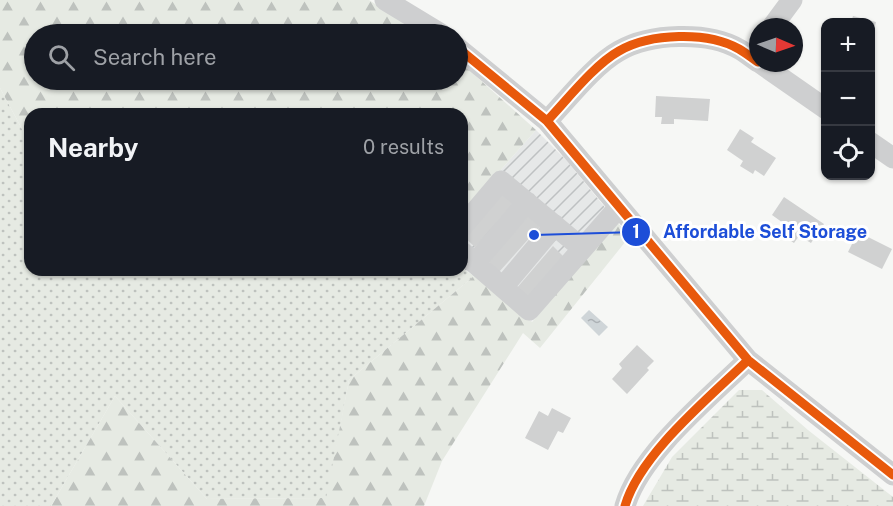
<!DOCTYPE html>
<html lang="en">
<head>
<meta charset="utf-8">
<style>
  body { margin:0; font-family:"Public Sans",sans-serif; background:#20242c; color:#f1f3f6 }
  .controls { position:absolute; right:18px; top:18px; display:grid; overflow:hidden; border-radius:12px; box-shadow:0 2px 4px #0004 }
  .controls button { width:54px; height:54px; display:grid; place-items:center; padding:0; border:0; border-bottom:2px solid #363941; background:#171b24; color:#f1f3f6; font:30px sans-serif }
  .compass { position:absolute; left:749px; top:18px; width:54px; height:54px; border-radius:50%; background:#171b24; box-shadow:0 2px 4px #0004; rotate:92deg }
  .list { margin:0; padding:0; list-style:none }
  h2 { display:flex; justify-content:space-between; align-items:center; height:78px; margin:0; padding:0 24px; font-size:26px }
  h2 small { font-size:20px; font-weight:400; color:#9ea1a6 }
  .icon { flex:none; width:33px; height:33px; fill:none; stroke:currentColor; stroke-width:2; stroke-linecap:round; stroke-linejoin:round }
  .map { position:relative; flex:none; width:893px; height:506px; overflow:hidden }
  .search { position:absolute; background:#171b24; box-shadow:0 2px 4px #0004; left:24px; top:24px; width:444px; height:66px; display:flex; align-items:center; gap:15px; box-sizing:border-box; padding:0 21px; border-radius:33px; color:#9ea1a6; font-size:22px }
  .panel { position:absolute; background:#171b24; box-shadow:0 2px 4px #0004; left:24px; top:108px; width:444px; height:168px; border-radius:18px }
  .map>svg:first-child { display:block }
</style>
</head>
<body>
<div class="map">
<svg width="893" height="506" viewBox="0 0 893 506">
  <defs>
    <pattern id="industrial-furrows" width="10" height="10" patternUnits="userSpaceOnUse" patternTransform="scale(1.5)"><rect width="10" height="10" fill="#e6e8e8"/><path d="M-1 1l2-2M0 10L10 0M9 11l2-2" fill="none" stroke="#bec1c2"/></pattern>
    <pattern id="grass-dots" width="8" height="8" patternUnits="userSpaceOnUse" patternTransform="scale(1.5)"><rect width="8" height="8" fill="#e6eae3"/><path d="M2 2h.1M6 6h.1" fill="none" stroke="#bec2be" stroke-width="1.8" stroke-linecap="round"/></pattern>
    <pattern id="forest-firs" width="22" height="20" patternUnits="userSpaceOnUse" patternTransform="scale(1.5)"><rect width="22" height="20" fill="#e6eae3"/><path d="M5 1l3.5 6h-7zM16 11l3.5 6h-7z" fill="#bec2be"/></pattern>
    <pattern id="wetland-marsh" width="20" height="14" patternUnits="userSpaceOnUse" patternTransform="scale(1.5)"><rect width="20" height="14" fill="#e6eae3"/><path d="M1 5h8M5 5V1M11 12h8M15 12V8" fill="none" stroke="#bec2be"/></pattern>
    <pattern id="water-ripples" width="26" height="14" patternUnits="userSpaceOnUse" patternTransform="scale(1.5)"><rect width="26" height="14" fill="#cfd5d8"/><path d="M2 4q2-2 4 0t4 0M15 11q2-2 4 0t4 0" fill="none" stroke="#acb1b5"/></pattern>
  </defs>
  <rect width="100%" height="100%" fill="#f6f7f5"/>
  <!-- industrial -->
  <path fill="url(#industrial-furrows)" d="M536 130 566 160 617 222 531 322 474 276 462 268V214Z"/>
  <!-- grass -->
  <path fill="url(#grass-dots)" d="M0 88 30 144V270H462V268L474 276 349 380 327 498 207 499 115 396 51 506H0Z"/>
  <!-- forest -->
  <path fill="url(#forest-firs)" d="M0 0H369L422 34H34V80H458V60L536 130 462 214V114H30V144L0 88Z
    M617 222 630 236 540 348 523 333 442 461 424 506H51L115 396 207 499 326 498 349 380 474 276 532 322Z"/>
  <!-- wetland -->
  <path fill="url(#wetland-marsh)" d="M739 390H762L808 430 893 497V506H643L672 457Z"/>
  <!-- water -->
  <path fill="url(#water-ripples)" d="M589 310 608 327 599 336 581 318Z"/>
  <!-- building -->
  <path fill="#d0d1d1" d="M853 16 876 22 871 42 870 22H851Z
    M656 96 710 99 708 121 674 119V124H661L662 117H655Z
    M740 129 754 138 751 142 776 158 764 176 755 170 753 174 740 166 743 161 727 150Z
    M503 191 515 201 475 247 463 236Z
    M784 197 824 224 811 243 799 236 794 243 781 234 786 225 772 215Z
    M528 216 540 226 499 272 488 261Z
    M858 232 892 249 882 269 848 252Z
    M553 246 564 257 528 299 516 289Z
    M637 345 654 361 647 368 649 370 627 394 612 379 622 368 619 364Z
    M552 408 571 418 563 433 558 431 548 450 525 438 539 411 548 416Z"/>
  <g fill="none" stroke-linecap="round" stroke-linejoin="round">
    <!-- minor -->
    <path stroke="#cecfd0" stroke-width="21" d="M385 0 441 34
      M772 27 792 0
      M458 48 547 121 748 360 893 475
      M760 63 826 109
      M547 121C567 100 594 65 619 51 650 33 708 31 739 49 746 53 752 58 758 62
      M870 142 893 158
      M462 227 501 181 582 248
      M462 252 529 310 619 207
      M475 263 527 202
      M503 287 555 225
      M625 506C640 454 709 398 748 360"/>
    <defs>
      <path id="cycleway" d="M458 48 547 121 748 360 893 475
        M547 121C567 100 594 65 619 51 650 33 708 31 739 49 746 53 752 58 758 62
        M625 506C640 454 709 398 748 360"/>
    </defs>
    <!-- cycleway casing -->
    <use href="#cycleway" stroke="#fff" stroke-width="13"/>
    <!-- cycleway -->
    <use href="#cycleway" stroke="#e8590c" stroke-width="9"/>
  </g>
  <!-- callouts -->
  <path fill="none" stroke="#1d4ed8" stroke-width="2" d="M534 235L636 232"/>
  <g fill="#1d4ed8" stroke="#fff" stroke-width="2">
    <circle cx="534" cy="235" r="6"/>
    <circle cx="636" cy="232" r="15"/>
  </g>
  <g font-size="18" text-anchor="middle" font-weight="bold" fill="#fff">
    <text x="636" y="238">1</text>
  </g>
  <g font-size="18" text-anchor="middle" font-weight="bold" fill="#1d4ed8" stroke="#fff" stroke-width="6" stroke-linejoin="round" paint-order="stroke">
    <text x="765" y="238">Affordable Self Storage</text>
  </g>
</svg>
<div class="controls">
<button>+</button>
<button>−</button>
<button><svg class="icon" aria-label="locate" viewBox="0 0 24 24"><circle cx="12" cy="12" r="6"/><path d="M12 2v4M12 18v4M2 12h4M18 12h4"/></svg></button>
</div>
<svg class="compass" viewBox="-18 -18 36 36"><path d="M0-13l5 13h-10z" fill="#e53935"/><path d="M0 13l5-13h-10z" fill="#9ea1a6"/></svg>
<div class="search"><svg class="icon" aria-label="search" viewBox="0 0 24 24"><circle cx="10" cy="10" r="6"/><path d="M15 15l6 6"/></svg>Search here</div>
<section class="panel">
<h2>Nearby<small>0 results</small></h2>
<ul class="list">
</ul>
</section>
</div>
</body>
</html>
